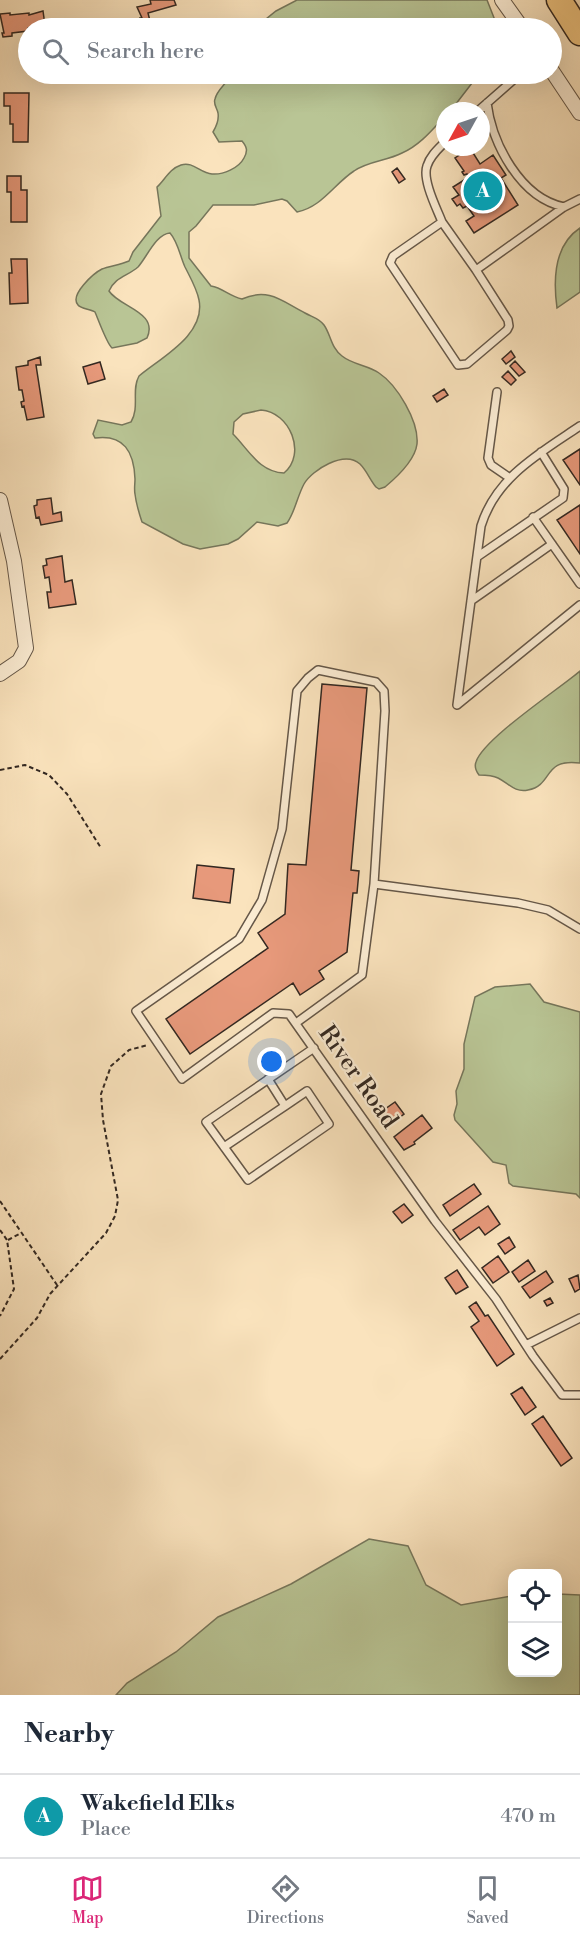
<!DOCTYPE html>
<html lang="en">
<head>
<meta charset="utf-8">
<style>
  body { margin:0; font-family:"Libre Bodoni",serif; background:#f2f2f3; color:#1f2937 }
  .controls { position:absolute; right:18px; bottom:18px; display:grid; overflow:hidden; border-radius:12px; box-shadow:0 6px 24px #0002 }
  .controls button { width:54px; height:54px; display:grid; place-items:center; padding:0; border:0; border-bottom:2px solid #e0e1e3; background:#fff; color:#1f2937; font:30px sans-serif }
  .compass { position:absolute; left:436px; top:102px; width:54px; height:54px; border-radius:50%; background:#fff; box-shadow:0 6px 24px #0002; rotate:230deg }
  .you { position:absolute; left:272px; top:1062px; width:21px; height:21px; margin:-15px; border:4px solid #fff; border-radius:50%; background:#1a73e8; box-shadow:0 0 0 9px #1a73e833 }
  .badge { display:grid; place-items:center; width:39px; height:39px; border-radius:50%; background:#db2777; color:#fff; font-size:20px; font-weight:700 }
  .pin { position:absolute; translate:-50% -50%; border:3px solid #fff; box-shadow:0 2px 6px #0006 }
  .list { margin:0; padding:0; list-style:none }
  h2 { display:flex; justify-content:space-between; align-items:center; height:78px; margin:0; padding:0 24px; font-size:26px }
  h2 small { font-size:20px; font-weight:400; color:#747a83 }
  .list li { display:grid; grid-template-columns:39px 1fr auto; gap:18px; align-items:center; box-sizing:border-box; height:84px; padding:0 24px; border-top:2px solid #e0e1e3 }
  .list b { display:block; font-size:22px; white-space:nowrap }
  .list p { margin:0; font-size:20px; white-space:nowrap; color:#747a83 }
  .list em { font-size:20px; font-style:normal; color:#747a83 }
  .icon { flex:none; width:33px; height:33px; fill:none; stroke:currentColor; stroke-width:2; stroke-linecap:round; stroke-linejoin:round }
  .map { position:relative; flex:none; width:580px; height:1695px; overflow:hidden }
  .search { position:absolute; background:#fff; box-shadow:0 6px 24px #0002; left:18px; right:18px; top:18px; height:66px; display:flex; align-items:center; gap:15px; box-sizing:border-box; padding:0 21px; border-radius:33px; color:#747a83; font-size:22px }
  .sheet { height:162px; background:#fff }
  nav { display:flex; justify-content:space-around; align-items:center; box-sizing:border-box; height:84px; border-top:2px solid #e0e1e3; background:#fff; font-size:16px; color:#747a83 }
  nav a { display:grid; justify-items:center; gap:3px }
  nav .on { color:#db2777 }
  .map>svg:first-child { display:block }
</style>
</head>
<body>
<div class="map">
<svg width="580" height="1695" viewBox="0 0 580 1695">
  <rect width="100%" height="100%" fill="#fae3bd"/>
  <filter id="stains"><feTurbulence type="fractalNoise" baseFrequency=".00333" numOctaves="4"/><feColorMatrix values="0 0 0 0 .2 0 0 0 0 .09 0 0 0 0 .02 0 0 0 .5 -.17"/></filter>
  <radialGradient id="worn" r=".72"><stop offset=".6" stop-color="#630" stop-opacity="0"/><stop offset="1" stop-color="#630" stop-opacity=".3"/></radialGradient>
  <!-- green -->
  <path fill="#b9c595" stroke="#76765b" stroke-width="1.5" fill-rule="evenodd" d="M297 0H487L498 28H255L276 11Z
    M231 74H479L452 109 445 111V116C432 130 420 145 402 153 387 161 368 161 354 171 334 184 322 207 297 212L287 201 282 199 254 205H213L196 226 189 232V258L211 286C223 288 229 296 242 299 269 287 283 302 305 313 312 317 319 318 324 325 331 335 331 348 342 356 353 365 368 365 379 373 397 385 419 421 417 444 415 460 397 477 385 487L379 489 376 487C370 480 367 471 360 464 344 450 312 470 304 484 297 497 295 512 287 523L278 526 257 522 238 539 228 544 200 549 183 544 142 522C139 513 136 503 135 494 134 489 135 484 135 479 134 452 124 434 95 438L93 434 98 420 122 425 131 422C140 407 131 390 139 376 160 358 206 335 199 300 197 289 190 277 185 267 180 256 178 242 170 233 156 234 147 257 138 267 128 276 115 277 109 291 119 307 159 312 147 338L137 343 112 348C107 344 98 319 95 312 91 309 81 309 78 305 69 295 94 273 102 269 109 266 120 265 129 261L133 252 161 216 157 187C165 180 169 169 181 165 193 161 200 173 212 174 223 175 239 168 244 158 248 151 247 147 242 141L219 142 213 132C216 127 219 119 218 113 217 108 213 104 215 99 217 89 228 83 231 74ZM261 410C290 412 307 454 284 473 259 472 249 450 233 434L234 422 243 414Z
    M580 228V292L557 308C553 279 554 245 580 228Z
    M580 671V763C542 758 554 785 528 790 515 793 508 783 498 778 492 775 485 775 479 775 476 771 474 767 476 762 483 739 559 689 580 671Z
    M530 984 544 1002 580 1012V1198L576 1194 513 1186 509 1183 506 1165 493 1162 455 1120 454 1115 457 1104 456 1091 464 1069V1044L475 997 495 987Z
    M369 1539 408 1546 426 1585 461 1605 512 1596V1672H558V1594L580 1595V1695H116L127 1683 176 1652 218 1617 291 1584Z"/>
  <!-- building -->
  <path fill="#e7997b" stroke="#332821" stroke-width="1.5" d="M150 0H174L176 5 148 13 151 25 142 27 140 18H142L137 7 151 4Z
    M43 11 45 25 32 27V28H28V31L12 33V36L3 37 2 33H4L0 14 10 13V15L29 13V15Z
    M4 93H29L28 142H13V124H10V106H4Z
    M470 148 480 164 493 155 506 175 501 178 518 205 474 233 466 221 474 216 467 206 463 208 460 204 457 206 452 199 459 195 453 187 469 177 467 174 464 175 462 172 464 171 455 158Z
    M397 168 405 179 399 183 392 172Z
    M7 176H21V190H27V222H11V192H7Z
    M11 259H27L28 303 10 304 9 273H12Z
    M511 351 515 357 506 364 502 359Z
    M40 357 41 365H36L44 417 27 420 24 406 22 407 21 402 24 401 22 390H19L16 367 28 365V361Z
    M515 361 525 372 519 376 510 366Z
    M100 362 105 379 88 384 83 367Z
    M508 371 516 380 511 385 502 377Z
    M444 389 448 395 437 402 433 396Z
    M580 449V485L563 460Z
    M51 498 53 514 61 512 62 521 41 525 39 517 36 518 34 506 37 505V500Z
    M580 505V554L557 520Z
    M62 556 65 582 72 580 76 604 49 608 47 592H51L49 577 45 578 43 566 47 565 46 559Z
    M322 684 367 688 351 870 359 871 357 893H353L347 952 319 971 324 979 300 995 293 983 190 1054 166 1019 268 948 258 933 285 914 288 864 306 865Z
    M197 865 234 869 230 903 193 898Z
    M395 1102 404 1114 387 1127 378 1114Z
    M422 1115 432 1128 414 1142 415 1144 404 1150 394 1137Z
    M474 1184 481 1194 450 1216 443 1205Z
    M404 1204 413 1215 402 1223 393 1212Z
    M488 1206 500 1224 485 1235 479 1227 460 1240 453 1230Z
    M509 1237 515 1247 505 1254 498 1244Z
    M498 1256 509 1272 493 1283 482 1268Z
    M528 1260 535 1271 519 1282 512 1272Z
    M457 1270 468 1287 456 1294 445 1278Z
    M546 1271 553 1282 530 1298 522 1287Z
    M578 1275 580 1289 575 1292 569 1279Z
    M550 1298 553 1303 547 1306 544 1301Z
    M476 1302 485 1316 488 1315 514 1354 497 1366 471 1327 479 1321 469 1307Z
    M522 1387 536 1407 525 1415 511 1394Z
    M543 1416 572 1458 561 1466 532 1424Z"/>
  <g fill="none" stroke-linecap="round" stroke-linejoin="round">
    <defs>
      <path id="lane" d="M487 103C492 143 520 198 564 207
        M478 111 520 74
        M445 142C438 149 430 156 427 166 422 180 437 209 442 222L393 256 390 263 458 365 467 364 507 330 509 326 508 320 476 270 564 207 580 199
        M442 222 476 270
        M497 392 488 458 491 465 510 478
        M580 426C540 453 496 477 481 526L457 705 580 605
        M533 517 580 584
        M477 557 563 498 564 489 541 452
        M471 601 552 544
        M374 884 385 711 384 691 376 682 318 670 308 678 297 691 282 829 262 900 239 939 136 1011 182 1079 273 1013 289 1014 435 1221 496 1299 533 1356 562 1395H580
        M296 1023 362 975 374 884 518 903 548 910 580 929
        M268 1079 285 1106 307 1091 329 1124 248 1180 206 1122 314 1048
        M224 1147 285 1106
        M526 1345 580 1318"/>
      <path id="street" d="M502 0 522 28
        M552 71 580 113
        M0 500 14 561 26 648 19 661 0 674"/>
      <path id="highway" d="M559 0 580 33"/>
    </defs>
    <!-- lane casing -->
    <use href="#lane" stroke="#655748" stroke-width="10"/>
    <!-- street casing -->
    <use href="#street" stroke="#655748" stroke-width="16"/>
    <!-- highway casing -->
    <use href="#highway" stroke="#332821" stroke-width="27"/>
    <!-- path -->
    <path stroke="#332821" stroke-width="2" stroke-dasharray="4.5 3" stroke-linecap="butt" d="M0 770 25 765 49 775 67 794 101 848
      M0 1201 57 1285
      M0 1230 7 1240 14 1289 0 1316
      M8 1240 21 1233
      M0 1359 37 1318 50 1294 106 1233 115 1216 118 1200 103 1120 101 1094 111 1066 129 1050 148 1045"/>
    <!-- lane -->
    <use href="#lane" stroke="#fcedd4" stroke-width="7"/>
    <!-- street -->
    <use href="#street" stroke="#fcedd4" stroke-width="14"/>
    <!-- highway -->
    <use href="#highway" stroke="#edc27e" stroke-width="24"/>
  </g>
  <g text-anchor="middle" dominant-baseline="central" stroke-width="4.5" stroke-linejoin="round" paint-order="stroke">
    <!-- street labels -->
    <g font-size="24" fill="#332821" stroke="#fcedd4">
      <text transform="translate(358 1077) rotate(55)">River Road</text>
    </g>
  </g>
  <rect width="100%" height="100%" filter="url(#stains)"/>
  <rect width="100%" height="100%" fill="url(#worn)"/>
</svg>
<div class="controls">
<button><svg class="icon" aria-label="locate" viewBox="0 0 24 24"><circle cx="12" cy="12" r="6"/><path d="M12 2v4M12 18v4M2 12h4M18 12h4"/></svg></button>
<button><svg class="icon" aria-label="layers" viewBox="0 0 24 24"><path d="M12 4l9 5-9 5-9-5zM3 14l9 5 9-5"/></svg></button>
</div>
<svg class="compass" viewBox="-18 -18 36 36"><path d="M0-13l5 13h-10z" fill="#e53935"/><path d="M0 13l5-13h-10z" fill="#747a83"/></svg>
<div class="you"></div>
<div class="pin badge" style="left:483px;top:191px;background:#0f9aa8">A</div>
<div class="search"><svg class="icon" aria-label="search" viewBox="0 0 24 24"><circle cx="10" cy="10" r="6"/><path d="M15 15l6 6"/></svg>Search here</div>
</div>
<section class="sheet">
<h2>Nearby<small></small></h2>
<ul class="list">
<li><span class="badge" style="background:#0f9aa8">A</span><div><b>Wakefield Elks</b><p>Place</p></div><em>470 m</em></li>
</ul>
</section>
<nav>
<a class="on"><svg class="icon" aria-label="map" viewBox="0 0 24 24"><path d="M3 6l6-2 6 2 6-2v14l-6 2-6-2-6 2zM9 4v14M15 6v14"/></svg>Map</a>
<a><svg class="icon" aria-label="directions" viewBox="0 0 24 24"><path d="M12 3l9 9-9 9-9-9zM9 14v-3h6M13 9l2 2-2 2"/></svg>Directions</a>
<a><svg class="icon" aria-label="saved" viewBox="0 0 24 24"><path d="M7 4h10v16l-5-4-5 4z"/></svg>Saved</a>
</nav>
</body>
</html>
